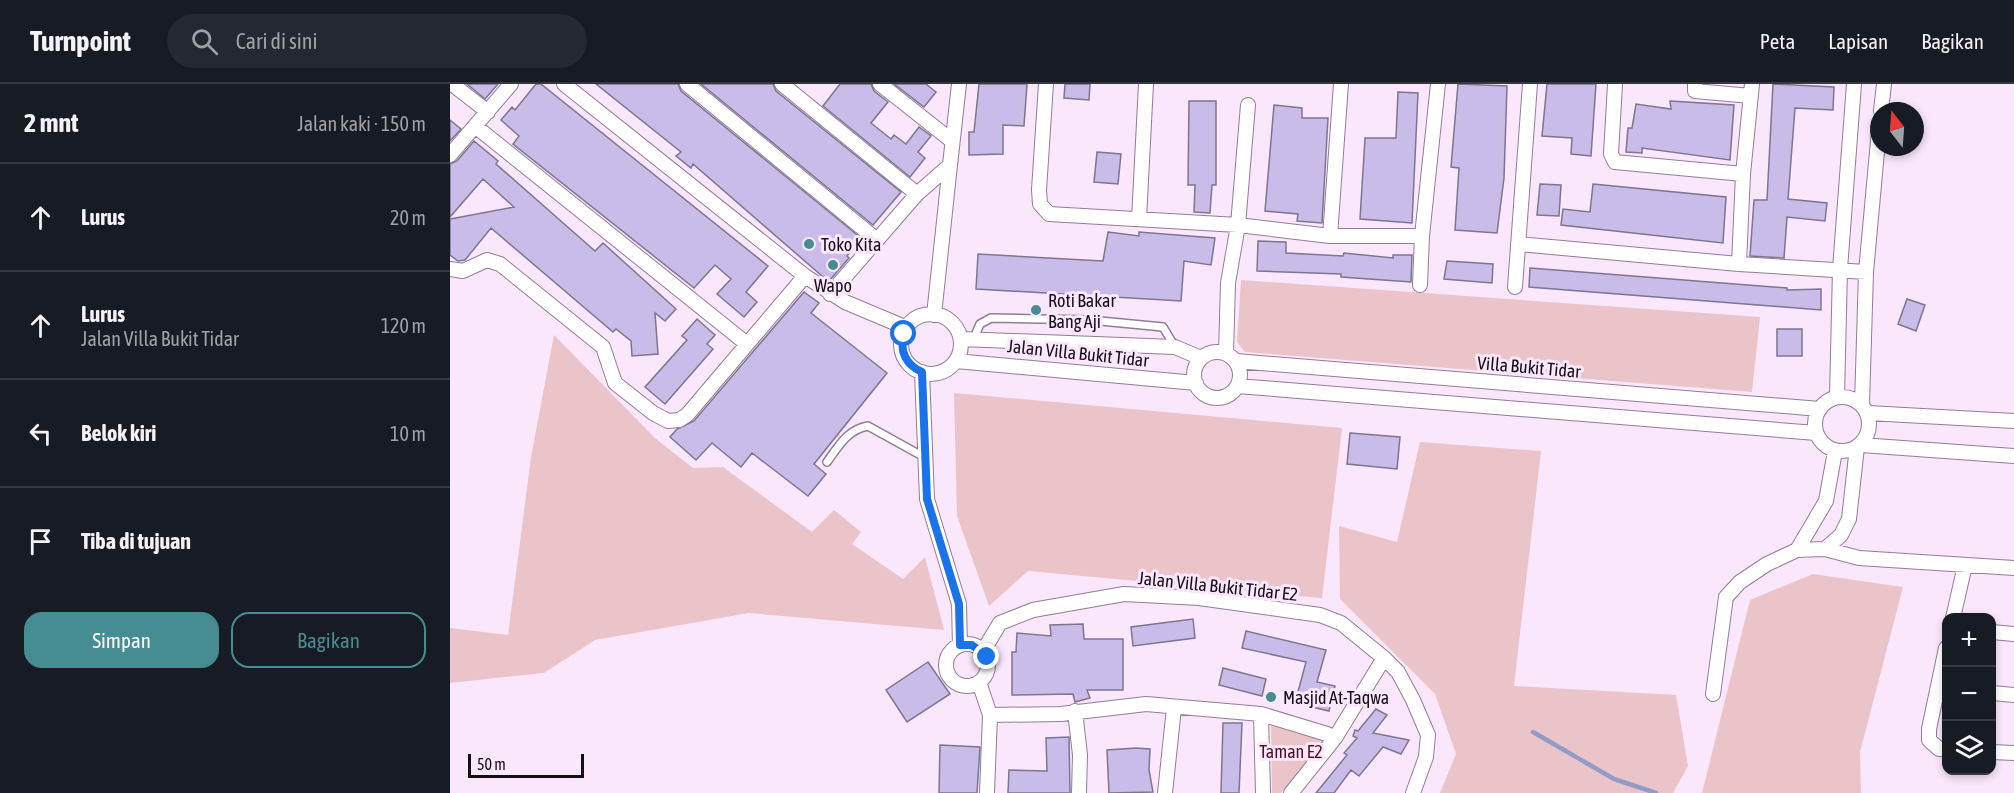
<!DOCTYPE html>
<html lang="id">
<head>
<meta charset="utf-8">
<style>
  body { margin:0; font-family:"Asap Condensed",sans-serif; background:#242831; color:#f1f3f6 }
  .controls { position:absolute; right:18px; bottom:18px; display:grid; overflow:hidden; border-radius:12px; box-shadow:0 3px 9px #0003 }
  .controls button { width:54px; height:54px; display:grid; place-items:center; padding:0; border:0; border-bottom:2px solid #363941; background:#171b24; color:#f1f3f6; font:30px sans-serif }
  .compass { position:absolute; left:1420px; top:18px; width:54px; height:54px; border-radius:50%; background:#171b24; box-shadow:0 3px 9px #0003; rotate:343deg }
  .scale { position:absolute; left:18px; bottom:15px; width:116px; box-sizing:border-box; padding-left:6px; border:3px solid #160e17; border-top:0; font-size:16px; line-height:21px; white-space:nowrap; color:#160e17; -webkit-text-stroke:4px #fae7fc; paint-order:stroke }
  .stop { position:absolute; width:18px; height:18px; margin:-14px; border:4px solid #1a73e8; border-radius:50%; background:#fff }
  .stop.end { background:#1a73e8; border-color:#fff; box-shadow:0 2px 6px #0008 }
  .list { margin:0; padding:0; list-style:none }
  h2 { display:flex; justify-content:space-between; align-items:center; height:78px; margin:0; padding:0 24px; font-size:26px }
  h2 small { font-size:20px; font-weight:400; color:#9ea1a6 }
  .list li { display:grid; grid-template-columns:39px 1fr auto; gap:18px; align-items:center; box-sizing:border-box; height:108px; padding:0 24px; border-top:2px solid #363941 }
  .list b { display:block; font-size:22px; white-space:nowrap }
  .list p { margin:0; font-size:20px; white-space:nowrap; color:#9ea1a6 }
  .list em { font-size:20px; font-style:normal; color:#9ea1a6 }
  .actions { display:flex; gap:12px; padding:18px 24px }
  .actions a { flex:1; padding:14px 0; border:2px solid #458d93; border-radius:18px; text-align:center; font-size:21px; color:#458d93 }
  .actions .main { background:#458d93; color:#fff }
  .icon { flex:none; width:33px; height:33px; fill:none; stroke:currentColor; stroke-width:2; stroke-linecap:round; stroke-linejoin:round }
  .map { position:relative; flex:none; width:1564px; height:709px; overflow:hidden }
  header { display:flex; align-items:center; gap:36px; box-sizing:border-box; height:84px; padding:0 30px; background:#171b24; border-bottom:2px solid #363941 }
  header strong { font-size:28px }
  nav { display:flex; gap:33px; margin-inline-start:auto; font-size:21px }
  .search { width:420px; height:54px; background:#242831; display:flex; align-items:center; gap:15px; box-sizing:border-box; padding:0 21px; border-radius:33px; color:#9ea1a6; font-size:22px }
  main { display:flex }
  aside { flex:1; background:#171b24 }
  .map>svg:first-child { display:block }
</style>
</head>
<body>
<header>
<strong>Turnpoint</strong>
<div class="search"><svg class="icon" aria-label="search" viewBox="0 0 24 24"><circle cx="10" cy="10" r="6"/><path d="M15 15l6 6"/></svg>Cari di sini</div>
<nav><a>Peta</a><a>Lapisan</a><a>Bagikan</a></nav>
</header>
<main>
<aside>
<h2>2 mnt<small>Jalan kaki · 150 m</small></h2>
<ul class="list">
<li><svg class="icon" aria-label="ahead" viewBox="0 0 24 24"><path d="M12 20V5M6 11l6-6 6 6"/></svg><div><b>Lurus</b></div><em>20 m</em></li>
<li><svg class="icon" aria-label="ahead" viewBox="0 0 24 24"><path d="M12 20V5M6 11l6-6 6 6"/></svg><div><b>Lurus</b><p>Jalan Villa Bukit Tidar</p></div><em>120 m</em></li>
<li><svg class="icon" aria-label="left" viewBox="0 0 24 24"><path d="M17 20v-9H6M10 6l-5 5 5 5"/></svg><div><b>Belok kiri</b></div><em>10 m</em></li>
<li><svg class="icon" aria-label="arrive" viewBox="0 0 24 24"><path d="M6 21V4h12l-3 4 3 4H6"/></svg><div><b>Tiba di tujuan</b></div></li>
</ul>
<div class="actions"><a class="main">Simpan</a><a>Bagikan</a></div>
</aside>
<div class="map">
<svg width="1564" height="709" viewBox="0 0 1564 709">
  <rect width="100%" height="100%" fill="#fae7fc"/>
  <!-- green -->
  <path fill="#ebc4c9" d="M791 196 1310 233 1302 308 795 268 787 258Z
    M104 251 205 354 243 384 273 383 362 448 384 426 411 448 402 460 453 495 475 473 494 546 299 529 145 556 94 589 0 599V544L58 551 81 373Z
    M504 309 892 344 872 514 578 487 539 522 507 432Z
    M970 358 1091 367 1064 602 1226 611 1238 682 1223 709H990L1006 670 985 610 890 515 889 442 947 458Z
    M1363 490 1453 503 1410 668 1411 709H1252L1300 516Z
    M821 640 874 657 831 709H822Z"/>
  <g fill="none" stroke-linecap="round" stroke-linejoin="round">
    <!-- stream -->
    <path stroke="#939cc6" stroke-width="4.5" d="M1083 648 1164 695 1206 709"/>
  </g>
  <!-- building -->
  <path fill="#c9bce8" stroke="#7d7591" stroke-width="1.5" d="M17 0H48L35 15Z
    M86 0H91L318 182 296 208 307 218 294 233 267 210 281 195 265 181 244 204 63 60 69 52 51 36 62 23 65 26Z
    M146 0H228L231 7 411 154 397 172 399 174 379 197 372 192 243 80 241 84 226 72 231 68Z
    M251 0H323L326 7 451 108 423 141Z
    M390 0H421L424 7 438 18 421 39 441 55 444 51 456 60 469 43 481 52 468 68 475 74 460 93 373 22Z
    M444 0H476L486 8 474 23Z
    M529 0H577L574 42 553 41V70L519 71V48H524Z
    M615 0H640L639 16 614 14Z
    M1008 0 1057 2 1054 94 1047 149 1005 146 1009 84 1001 83Z
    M1097 0H1146L1141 72 1121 70 1122 54 1092 52Z
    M1323 0 1384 3 1383 26 1345 24 1338 115 1377 119 1375 137 1337 133 1334 174 1300 172 1304 116H1317Z
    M948 8 968 9 962 139 910 135 915 54H946Z
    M739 17H766V101H762L760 129 744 128 745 101H738Z
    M1220 17 1284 21 1280 76 1192 64V69L1176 68 1178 44H1182L1186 20 1221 25Z
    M824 21 852 24V34H878L872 139 847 137 848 130 815 127Z
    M0 36 11 45 0 57Z
    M24 57 48 77 46 80 145 167 153 159 226 225 215 237 205 229 208 270 182 272 181 257 166 245 163 248 41 144 15 176 8 177 0 171V135L64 123 33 95 0 133V80L7 77Z
    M647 68 671 70 668 100 644 98Z
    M1090 100 1111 101 1109 132 1087 131Z
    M1143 100 1276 113 1273 159 1111 141 1113 125 1140 128Z
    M658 148 689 152V148L765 154 761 181 734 177 731 217 526 205 528 170 653 177Z
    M808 157 836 158V169L893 172 894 169 943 174V171H962L961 198 891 193V190L807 187Z
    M997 177 1043 180 1042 199 994 195Z
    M1080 184 1337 204V206L1371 205V226L1079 203Z
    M354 208 369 219 361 229 437 289 364 380 376 390 358 412 302 369 291 383 262 359 246 376 220 353 227 345 244 337Z
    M1457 215 1475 221 1466 247 1448 240Z
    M247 235 265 251 257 260 263 265 215 320 195 303 237 256 232 252Z
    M1327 245H1352V272H1327Z
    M900 349 950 353 947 385 897 380Z
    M743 535 745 554 683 562 681 543Z
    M633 540 634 555H673V606H637L640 614 625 618 623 610 562 611V568H566L567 549 601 552 600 541Z
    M796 547 876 566 867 598 885 602 879 627 845 619 856 578 792 564Z
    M478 578 500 610 457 638 436 606Z
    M773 584 816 595 812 612 769 601Z
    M926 625 937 631 923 649 959 656 951 670 933 663 909 692 901 686 884 709H866L897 671 894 669 907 654 903 652 905 646 908 647Z
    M773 639H792L789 709H771Z
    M619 653 620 709H558L559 686 597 687 596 654Z
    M490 661 530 663 527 709H489Z
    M686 664 700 665 699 686 703 708 659 709 657 666Z"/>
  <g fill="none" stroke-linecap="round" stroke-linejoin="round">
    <defs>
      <path id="lane" d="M523 256 530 240 541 234 640 236 713 243 725 263
        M377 378C388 363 398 345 418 342L474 373"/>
      <path id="street" d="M2 0 38 28
        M114 0 355 192 395 218 457 244
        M237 0 427 156
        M332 0 467 110
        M430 0 502 57
        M596 0 589 106 590 120 599 130 788 141 778 199 776 269
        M1245 0V7L1301 12
        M798 21 788 141 880 152H972L988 0
        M1431 27 1434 0
        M25 42 297 260
        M0 71 61 0
        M1293 90 1302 0
        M689 135 696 0
        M880 152 891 0
        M1068 160 1289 180 1293 90 1165 78 1161 70 1165 0
        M1289 180 1416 188
        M0 185 13 187 37 176 50 180 153 263 165 299 203 329 218 337 229 336 237 331 355 192
        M970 201 972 152
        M1065 203 1080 0
        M380 210 467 110 500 81 509 0
        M451 260a30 30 0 1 1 60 0a30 30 0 1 1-60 0Z
        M484 231 500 81
        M511 255 725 263 751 274
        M744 291a23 23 0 1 1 46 0a23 23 0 1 1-46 0Z
        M506 277 746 299
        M786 277 1370 325
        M472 288 477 415 509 520 510 561
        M788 302 1366 349
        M1365 340a27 27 0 1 1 54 0a27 27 0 1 1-54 0Z
        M1387 313 1390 185 1404 0
        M1412 320 1416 188 1429 46
        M1418 329 1564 337
        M1411 361 1564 372
        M1375 465 1391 451 1399 435 1407 363
        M1347 466 1376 417 1385 367
        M1503 534 1515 481
        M1542 548 1564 550
        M496 581a21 21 0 1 1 42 0a21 21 0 1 1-42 0Z
        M1496 564 1479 645V656L1489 665H1496
        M533 567 550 539 583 526 674 510 749 514 870 531 891 539 934 574 948 588 963 616 978 651 976 673 963 709
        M529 598 540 631 537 709
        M1542 609 1564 611
        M1263 610 1276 513 1290 498 1317 480 1347 466 1375 465 1409 474 1564 484
        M625 627 630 671 629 709
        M811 630 877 650 885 654
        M540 631 611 630 696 620 811 630 813 709
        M1542 668 1564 669
        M715 709 724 624
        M841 709 885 654 934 574"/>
    </defs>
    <!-- lane casing -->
    <use href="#lane" stroke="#927d95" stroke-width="10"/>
    <!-- street casing -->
    <use href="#street" stroke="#927d95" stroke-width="16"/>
    <!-- lane -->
    <use href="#lane" stroke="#fff" stroke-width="7"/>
    <!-- street -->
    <use href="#street" stroke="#fff" stroke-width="14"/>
  </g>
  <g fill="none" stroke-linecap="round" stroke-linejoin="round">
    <!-- route -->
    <path stroke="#1a73e8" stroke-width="8" d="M454 250C449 267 456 281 472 288L477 415 509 520 510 561H522L537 573"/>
  </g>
  <!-- markers -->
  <g fill="#458d93" stroke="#fae7fc" stroke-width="2">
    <circle cx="359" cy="160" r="6"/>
    <circle cx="383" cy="181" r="6"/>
    <circle cx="586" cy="226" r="6"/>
    <circle cx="821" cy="613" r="6"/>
  </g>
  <g text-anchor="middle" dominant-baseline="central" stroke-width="6" stroke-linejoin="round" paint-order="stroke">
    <!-- poi labels -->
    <g font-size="18" fill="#160e17" stroke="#fae7fc" text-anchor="start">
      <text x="371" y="160">Toko Kita</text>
      <text x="383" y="201" text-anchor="middle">Wapo</text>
      <text x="598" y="216">Roti Bakar<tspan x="598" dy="21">Bang Aji</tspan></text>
      <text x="833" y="613">Masjid At-Taqwa</text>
    </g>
    <!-- street labels -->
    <g font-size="18" fill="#160e17" stroke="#fae7fc">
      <text transform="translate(628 269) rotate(6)">Jalan Villa Bukit Tidar</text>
      <text transform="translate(1079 283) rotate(5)">Villa Bukit Tidar</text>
      <text transform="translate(768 502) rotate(6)">Jalan Villa Bukit Tidar E2</text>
    </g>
    <!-- park labels -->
    <g font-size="18" fill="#4e1020" stroke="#fae7fc">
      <text x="841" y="667">Taman E2</text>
    </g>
  </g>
</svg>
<div class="controls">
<button>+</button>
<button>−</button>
<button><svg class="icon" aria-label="layers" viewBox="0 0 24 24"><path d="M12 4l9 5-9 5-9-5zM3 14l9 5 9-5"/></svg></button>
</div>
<svg class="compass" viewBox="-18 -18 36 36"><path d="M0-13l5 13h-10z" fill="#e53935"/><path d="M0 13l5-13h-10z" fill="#9ea1a6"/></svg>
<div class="scale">50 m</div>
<div class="stop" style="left:454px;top:250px"></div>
<div class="stop end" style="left:537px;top:573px"></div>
</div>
</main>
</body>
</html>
